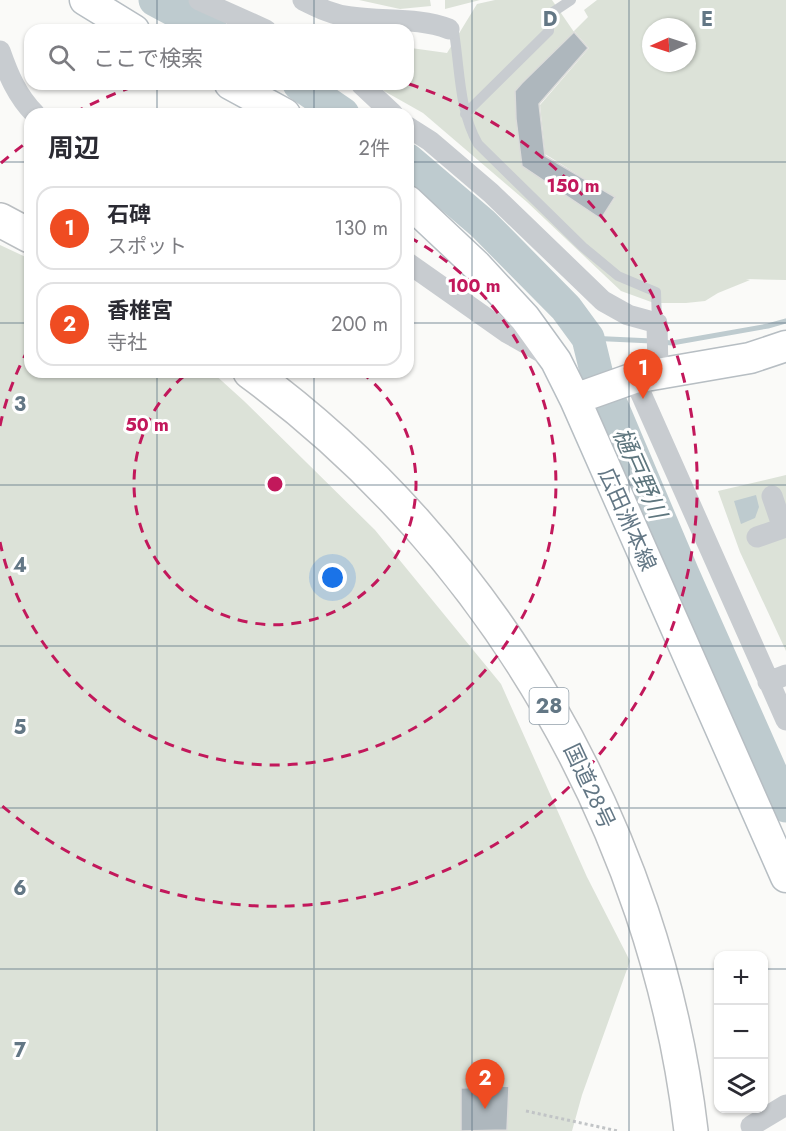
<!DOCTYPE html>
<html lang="ja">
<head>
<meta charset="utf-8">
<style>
  body { margin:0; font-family:Jost,"Noto Sans JP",sans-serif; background:#f2f2f3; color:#2b2b33 }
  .controls { position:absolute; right:18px; bottom:18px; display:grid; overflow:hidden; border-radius:12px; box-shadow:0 2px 4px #0004 }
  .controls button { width:54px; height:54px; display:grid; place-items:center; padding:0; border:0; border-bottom:2px solid #e1e1e2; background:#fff; color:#2b2b33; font:30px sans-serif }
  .compass { position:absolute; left:642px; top:18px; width:54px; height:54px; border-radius:50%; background:#fff; box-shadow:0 2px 4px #0004; rotate:267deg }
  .you { position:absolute; left:333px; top:578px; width:21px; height:21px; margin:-15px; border:4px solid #fff; border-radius:50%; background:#1a73e8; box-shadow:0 0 0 9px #1a73e833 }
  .badge { display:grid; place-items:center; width:39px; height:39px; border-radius:50%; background:#ef4c22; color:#fff; font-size:20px; font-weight:700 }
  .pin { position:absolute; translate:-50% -50px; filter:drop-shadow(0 2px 3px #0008) }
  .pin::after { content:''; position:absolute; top:32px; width:21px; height:18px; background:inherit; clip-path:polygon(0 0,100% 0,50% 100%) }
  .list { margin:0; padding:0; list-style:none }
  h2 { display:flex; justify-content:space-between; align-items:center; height:78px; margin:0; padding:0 24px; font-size:26px }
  h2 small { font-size:20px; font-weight:400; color:#7c7c81 }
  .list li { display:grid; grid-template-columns:39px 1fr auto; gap:18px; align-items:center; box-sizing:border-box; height:84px; margin:0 12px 12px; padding:0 12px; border:2px solid #e1e1e2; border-radius:18px }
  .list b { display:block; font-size:22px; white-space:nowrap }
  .list p { margin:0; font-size:20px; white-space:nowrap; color:#7c7c81 }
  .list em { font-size:20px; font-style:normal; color:#7c7c81 }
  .icon { flex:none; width:33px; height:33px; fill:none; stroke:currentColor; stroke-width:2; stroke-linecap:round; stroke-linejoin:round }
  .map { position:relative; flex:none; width:786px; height:1131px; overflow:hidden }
  .search { position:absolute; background:#fff; box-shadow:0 2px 4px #0004; left:24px; top:24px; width:390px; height:66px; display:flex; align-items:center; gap:15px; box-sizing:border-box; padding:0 21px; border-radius:18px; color:#7c7c81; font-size:22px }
  .panel { position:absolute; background:#fff; box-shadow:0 2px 4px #0004; left:24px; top:108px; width:390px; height:270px; border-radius:18px }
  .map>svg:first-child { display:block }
</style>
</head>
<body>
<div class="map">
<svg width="786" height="1131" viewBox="0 0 786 1131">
  <rect width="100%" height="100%" fill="#fafaf8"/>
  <!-- green -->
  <path fill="#dce2d8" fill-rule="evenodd" d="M359 0H430L431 6 400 9Z
    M445 0H480L445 9Z
    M495 0H552L574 32 522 83 516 91V119L522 166 601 219 615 198 545 154 540 105 589 48 574 31 588 17 584 10 597 0H786V280L746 279 750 280 718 293 705 301 686 303H654L621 291 527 202 423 113 384 91 378 84H408V58H410L411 48 447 53 477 4ZM651 27H687V63H651Z
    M0 245 30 259V372H212L244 401 375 530 501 684 587 877 630 961 582 1095 572 1131H0Z
    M786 475V651L740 552 718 491Z"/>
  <!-- water -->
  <path fill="#becbcf" d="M756 495 759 507 755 518 741 524 734 501Z"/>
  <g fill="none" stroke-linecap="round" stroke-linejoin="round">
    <!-- stream -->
    <path stroke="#becbcf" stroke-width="5" d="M588 338 652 341
      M661 342 672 343 768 326 786 321"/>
    <!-- river -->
    <path stroke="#becbcf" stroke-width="33" d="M155 0 211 30
      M299 84 343 114
      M408 160 483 224 566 308 588 338 597 375 612 406 683 574 786 806"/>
  </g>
  <!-- building -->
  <path fill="#aeb7bd" stroke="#dcdcda" stroke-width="1.5" d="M574 32 588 48 539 104 545 156 615 197 601 219 522 166 516 119 515 91 522 83Z
    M509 1086 507 1130 461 1131V1088Z"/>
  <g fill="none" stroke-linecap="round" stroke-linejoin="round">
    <defs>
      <path id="secondary" d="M85 0 134 30
        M230 84 285 114
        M408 201 476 265 525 318 556 361 575 399 786 877
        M575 399 634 378 750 358 786 346"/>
      <path id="highway" d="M0 220 30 236
        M250 372C493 550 656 832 691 1131"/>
    </defs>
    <!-- secondary casing -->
    <use href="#secondary" stroke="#b7bec3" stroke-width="33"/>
    <!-- highway casing -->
    <use href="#highway" stroke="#babec1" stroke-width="36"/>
    <!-- path -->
    <path stroke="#c1c4c6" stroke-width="3" stroke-dasharray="3 3" stroke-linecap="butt" d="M526 1111 618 1131"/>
    <!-- lane -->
    <path stroke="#c8ccd0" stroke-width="10" d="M449 29 454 32 455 39C460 74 460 113 478 144L583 247 618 276 656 292 657 323
      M465 114 549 31 550 14 571 0"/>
    <!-- street -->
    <path stroke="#c8ccd0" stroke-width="21" d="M199 0 266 30
      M303 0C319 8 333 15 351 17 384 22 418 17 449 29
      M0 51C8 74 17 96 35 114
      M361 84 393 114
      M408 127 430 141 491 193 603 301 628 315 657 323 658 373
      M408 263 506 332 550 357
      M634 378 786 720
      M772 496 783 528
      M757 537 786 527
      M768 682 786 675
      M751 1126 786 1105"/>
    <!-- secondary -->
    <use href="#secondary" stroke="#fff" stroke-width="30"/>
    <!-- highway -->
    <use href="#highway" stroke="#fff" stroke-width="33"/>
  </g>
  <!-- grid -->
  <path fill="none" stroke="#637785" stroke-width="1.5" stroke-opacity="0.55" d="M157 0V30M314 0V30M472 0V1131M629 0V1131M157 84V114M314 84V114M0 162H30M408 162H786M0 323H30M408 323H786M157 372V1131M314 372V1131M0 485H786M0 646H786M0 808H786M0 969H718M764 969H786"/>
  <!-- distance rings -->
  <g fill="none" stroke="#c2185b" stroke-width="3" stroke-dasharray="10 8">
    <path d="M361 372A141 141 0 1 1 189 372"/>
    <path d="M0 426A281 281 0 0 1 29 348M409 237A281 281 0 1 1 0 542"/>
    <path d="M1 163A422 422 0 0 1 30 140M74 113A422 422 0 0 1 138 85M409 84A422 422 0 1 1 1 805"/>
  </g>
  <g text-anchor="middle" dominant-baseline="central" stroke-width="6" stroke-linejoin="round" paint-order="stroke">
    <!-- shield labels -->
    <rect fill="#fff" stroke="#92a0aa" stroke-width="1.5" x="529.5" y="688" width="39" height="36" rx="4.5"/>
    <g font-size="21" font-weight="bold" fill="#637785">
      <text x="549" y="706">28</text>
    </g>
    <!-- street labels -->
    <g font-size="22" fill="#637785" stroke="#fff">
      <text transform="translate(628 519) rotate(66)">広田洲本線</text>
      <text transform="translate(590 786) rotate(65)">国道28号</text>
    </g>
    <!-- water labels -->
    <g font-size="24" font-style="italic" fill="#5e767e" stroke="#fff">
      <text transform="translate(640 473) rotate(66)">樋戸野川</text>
    </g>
  </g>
  <g font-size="20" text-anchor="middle" font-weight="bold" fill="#637785" stroke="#fff" stroke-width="6" stroke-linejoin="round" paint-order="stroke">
    <text x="550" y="26">D</text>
    <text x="707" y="26">E</text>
    <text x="20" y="411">3</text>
    <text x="20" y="572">4</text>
    <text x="20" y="734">5</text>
    <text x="20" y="895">6</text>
    <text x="20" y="1057">7</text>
  </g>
  <circle cx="275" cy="484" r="9" fill="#c2185b" stroke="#fff" stroke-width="3"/>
  <g font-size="18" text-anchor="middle" font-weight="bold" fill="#c2185b" stroke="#fff" stroke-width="6" stroke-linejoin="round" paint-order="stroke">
    <text x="573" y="192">150 m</text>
    <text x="474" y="292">100 m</text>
    <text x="147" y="431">50 m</text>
  </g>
</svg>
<div class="controls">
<button>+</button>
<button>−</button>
<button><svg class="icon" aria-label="layers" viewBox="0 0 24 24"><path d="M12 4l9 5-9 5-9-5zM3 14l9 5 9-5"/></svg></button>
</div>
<svg class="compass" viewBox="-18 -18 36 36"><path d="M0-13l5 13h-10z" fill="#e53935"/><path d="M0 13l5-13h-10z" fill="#7c7c81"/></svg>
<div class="you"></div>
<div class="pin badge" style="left:643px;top:399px">1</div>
<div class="pin badge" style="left:485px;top:1109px">2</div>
<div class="search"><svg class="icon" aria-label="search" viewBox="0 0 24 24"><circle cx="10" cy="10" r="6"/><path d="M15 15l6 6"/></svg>ここで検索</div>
<section class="panel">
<h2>周辺<small>2件</small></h2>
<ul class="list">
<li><span class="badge">1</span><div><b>石碑</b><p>スポット</p></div><em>130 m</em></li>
<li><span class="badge">2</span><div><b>香椎宮</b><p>寺社</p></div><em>200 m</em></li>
</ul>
</section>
</div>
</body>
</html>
